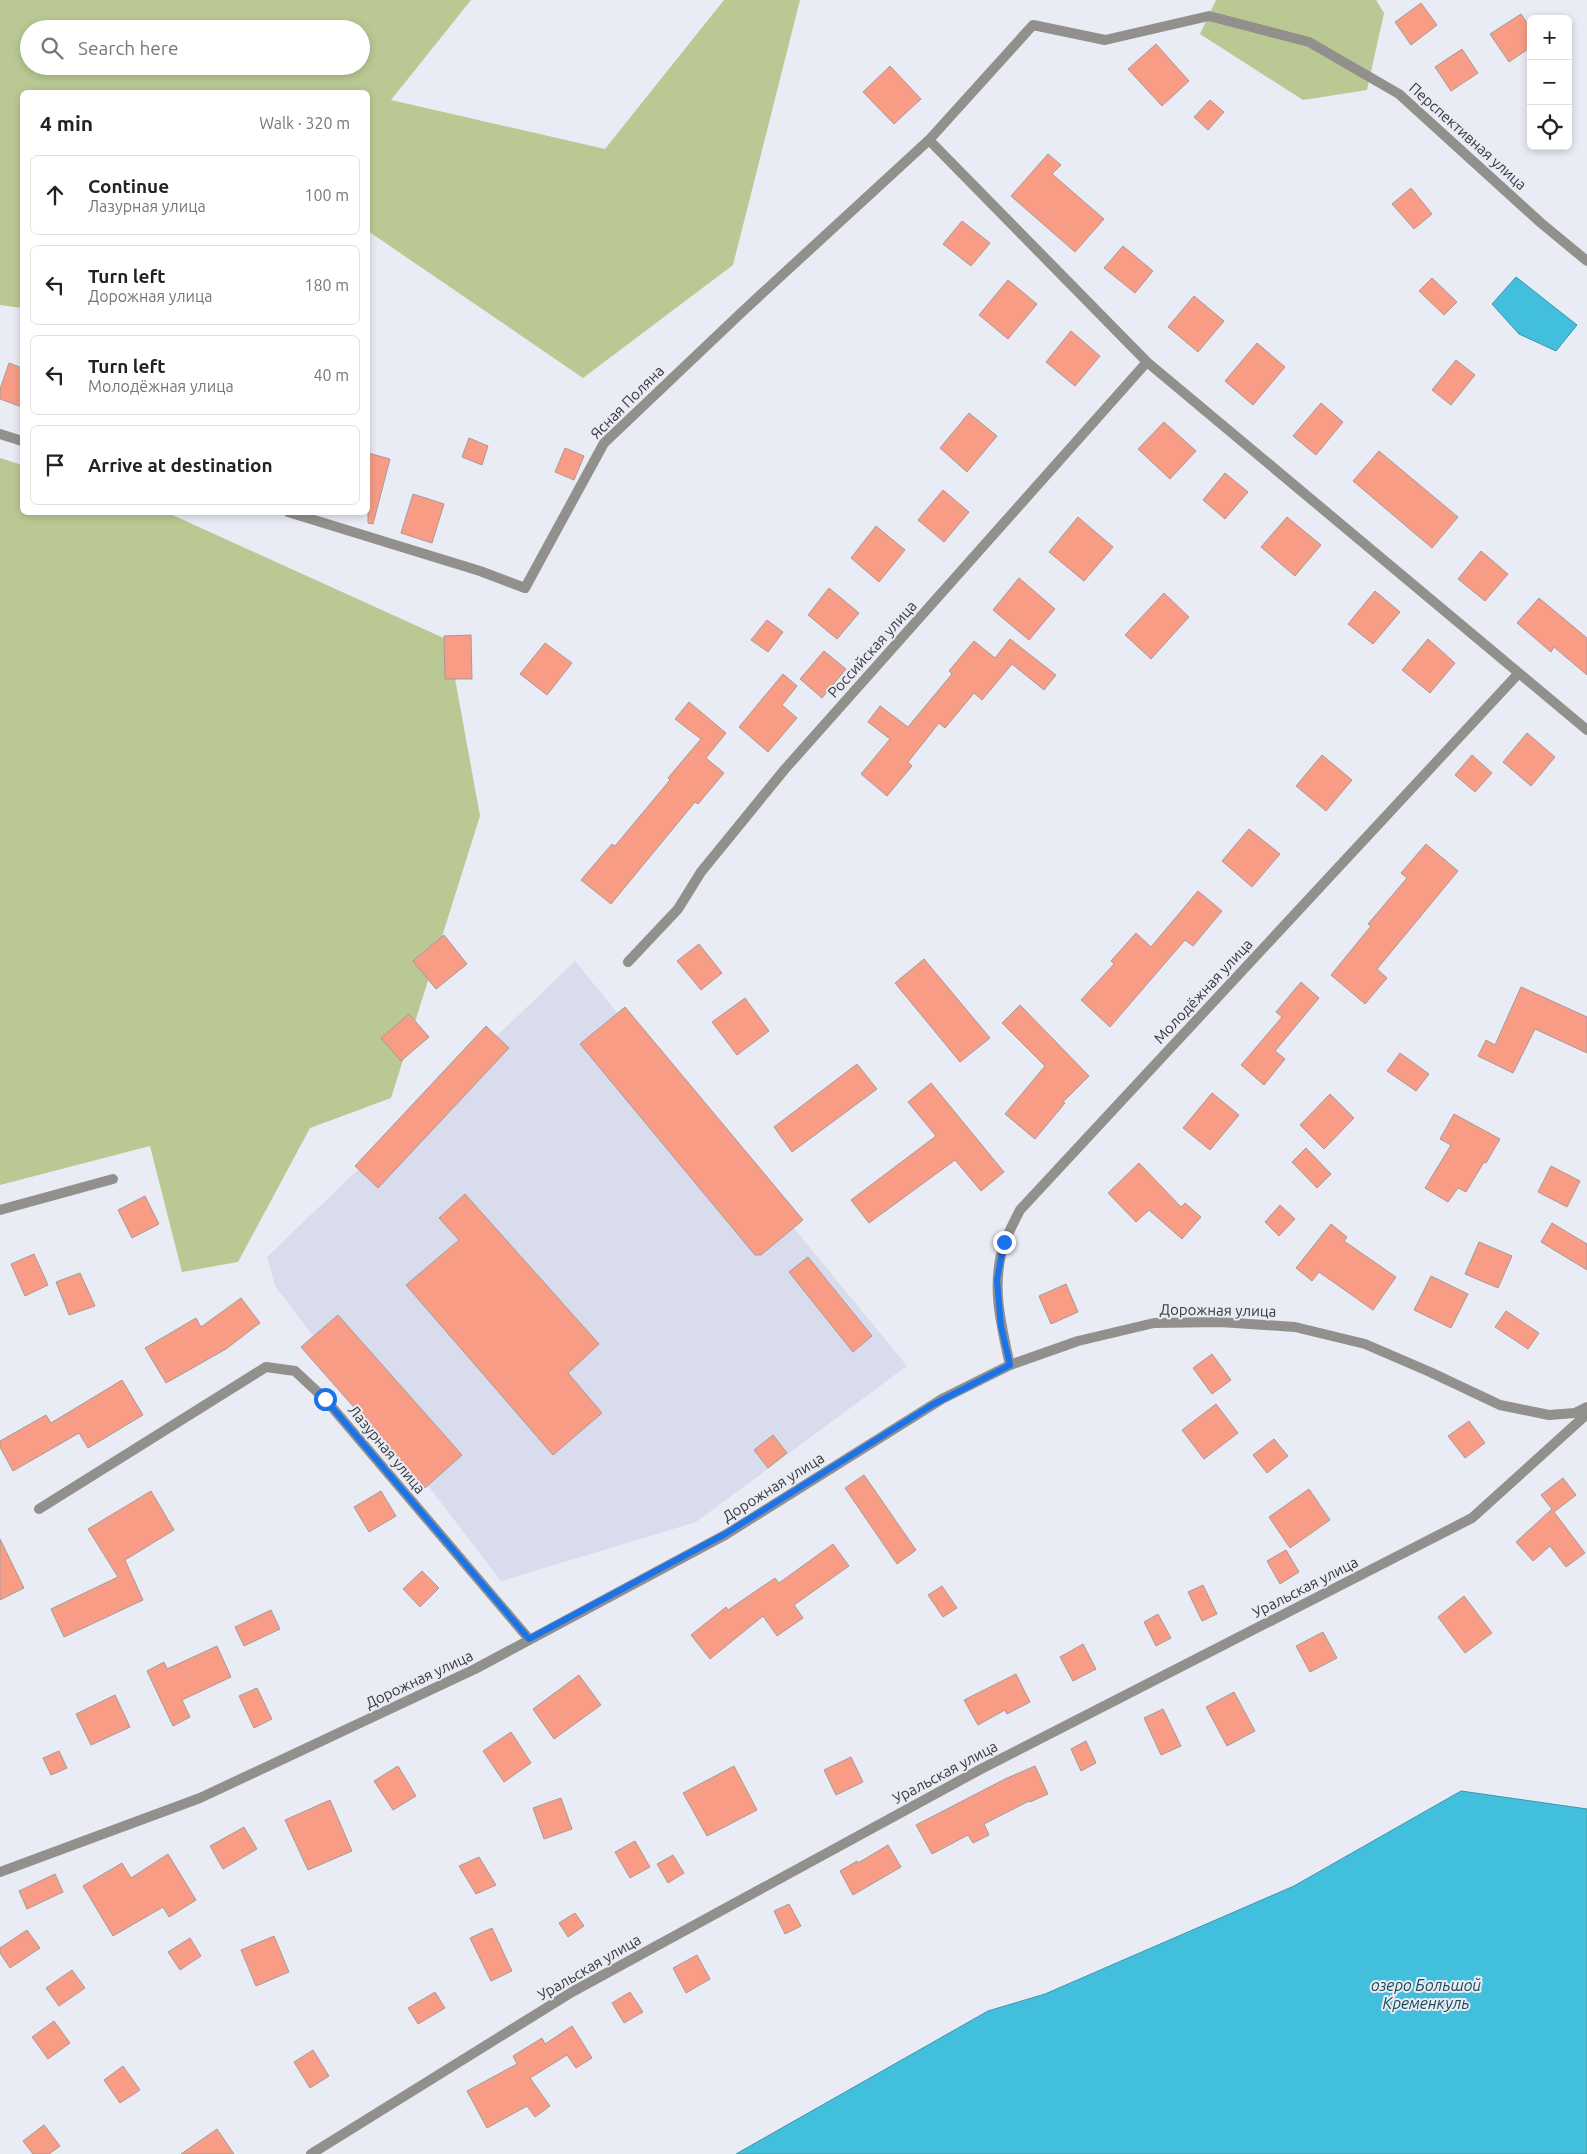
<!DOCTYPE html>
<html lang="en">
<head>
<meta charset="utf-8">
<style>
  body { margin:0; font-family:Ubuntu,sans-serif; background:#f2f2f2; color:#222 }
  .controls { position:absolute; right:15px; top:15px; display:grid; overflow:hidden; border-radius:8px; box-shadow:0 2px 8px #0003 }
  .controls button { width:45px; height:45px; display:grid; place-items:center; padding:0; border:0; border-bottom:1px solid #e0e0e0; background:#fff; color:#222; font:25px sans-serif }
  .stop { position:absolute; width:15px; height:15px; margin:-11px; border:4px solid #1a73e8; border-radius:50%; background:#fff }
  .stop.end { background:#1a73e8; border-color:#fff; box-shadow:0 1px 5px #0008 }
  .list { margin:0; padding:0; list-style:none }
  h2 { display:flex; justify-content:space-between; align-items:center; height:65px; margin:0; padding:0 20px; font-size:21px }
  h2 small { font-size:16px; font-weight:400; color:#767676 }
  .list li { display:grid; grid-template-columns:32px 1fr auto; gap:15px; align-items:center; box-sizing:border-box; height:80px; margin:0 10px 10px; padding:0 10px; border:1px solid #e0e0e0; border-radius:8px }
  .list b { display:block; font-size:19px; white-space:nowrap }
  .list p { margin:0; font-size:16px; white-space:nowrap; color:#767676 }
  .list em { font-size:16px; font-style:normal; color:#767676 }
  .icon { flex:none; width:28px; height:28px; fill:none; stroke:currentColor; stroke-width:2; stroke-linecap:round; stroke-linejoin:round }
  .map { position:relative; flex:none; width:1587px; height:2154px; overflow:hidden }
  .search { position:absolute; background:#fff; box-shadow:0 2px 8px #0003; left:20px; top:20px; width:350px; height:55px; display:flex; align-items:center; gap:12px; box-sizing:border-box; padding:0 18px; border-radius:28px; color:#767676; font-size:19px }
  .panel { position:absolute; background:#fff; box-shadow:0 2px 8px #0003; left:20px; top:90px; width:350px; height:425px; border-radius:8px }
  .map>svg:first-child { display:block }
</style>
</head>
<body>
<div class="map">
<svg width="1587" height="2154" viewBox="0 0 1587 2154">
  <rect width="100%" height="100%" fill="#e9ebf5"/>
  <!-- built -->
  <path fill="#d9dced" d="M575 961 907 1366 696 1522 501 1581 275 1286 267 1257Z"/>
  <!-- green -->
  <path fill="#bac993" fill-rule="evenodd" d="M0 0H471L391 100 605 149 724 0H800L733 265 583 378 368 231V92H22V308L0 305ZM29 29H361V66H29Z
    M1216 0H1376L1384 13 1367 90 1303 100 1200 34Z
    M0 458 22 465V512L168 513 448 640 480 816 391 1098 310 1128 238 1262 182 1272 150 1146 0 1185Z"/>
  <!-- water -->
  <path fill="#41bfdd" stroke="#3e96ad" d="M1516 277 1577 325 1556 351 1519 334 1492 304Z
    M1461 1791 1587 1809V2154H736L988 2011 1045 1994 1294 1886Z"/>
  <!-- building -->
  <path fill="#f89c86" stroke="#a69b99" d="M1421 3 1437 25 1411 45 1395 22Z
    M1521 14 1531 29V47L1509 62 1490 34Z
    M1156 44 1189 81 1162 106 1128 69Z
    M1462 49 1478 73 1451 91 1435 67Z
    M890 66 921 99 894 124 863 92Z
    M1210 100 1224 112 1208 130 1194 117Z
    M1048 154 1061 165 1052 174 1104 219 1075 252 1011 196Z
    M1411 188 1432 214 1414 229 1392 204Z
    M962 221 990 243 971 266 943 244Z
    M1123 246 1153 271 1135 293 1104 268Z
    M1432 278 1457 302 1444 315 1419 291Z
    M1008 280 1037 304 1008 339 979 315Z
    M1194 296 1224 321 1198 352 1168 327Z
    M1071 331 1100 356 1075 386 1046 362Z
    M1257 343 1285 367 1253 405 1225 381Z
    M1456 360 1475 375 1451 405 1432 390Z
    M9 363 22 368V407L0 399V389Z
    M1321 403 1343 422 1316 455 1293 436Z
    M969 413 997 436 967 472 940 448Z
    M1164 422 1196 451 1170 479 1138 449Z
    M469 438 488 446 482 465 462 457Z
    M565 448 584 456 574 480 555 472Z
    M1379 451 1458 517 1432 548 1353 481Z
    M368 453 390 459 373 524 368 523Z
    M1225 473 1248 492 1225 519 1203 500Z
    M943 490 969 512 944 542 918 520Z
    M413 494 444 504 432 543 401 533Z
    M1078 517 1113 547 1084 581 1049 552Z
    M1287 517 1321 545 1295 576 1261 547Z
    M876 526 905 550 879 582 851 558Z
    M1481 551 1508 574 1485 601 1458 579Z
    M1019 578 1055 609 1029 640 993 610Z
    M829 588 859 613 837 639 808 615Z
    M1375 591 1400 612 1373 644 1348 624Z
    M1164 593 1189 617 1151 659 1125 635Z
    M1539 598 1587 638V675L1554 647 1551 652 1517 623Z
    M767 620 783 632 768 652 751 640Z
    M471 635 472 679H445L444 636Z
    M1010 639 1056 675 1044 690 1012 664 982 700 974 693 945 728 939 723 908 762 912 766 887 796 861 774 890 739 868 722 880 706 908 727 952 674 949 671 974 641 995 658Z
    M1428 639 1455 663 1430 693 1402 670Z
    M545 643 572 663 547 695 520 674Z
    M824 651 846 669 822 698 800 679Z
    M783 674 797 686 782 705 797 718 768 752 739 727Z
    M689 702 726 733 706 758 724 773 698 804 695 802 611 904 581 880 612 844 615 846 670 780 668 778 701 739 675 719Z
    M1527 733 1555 757 1531 786 1503 762Z
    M1322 755 1352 780 1326 811 1296 786Z
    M1472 755 1492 773 1475 792 1455 775Z
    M1249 829 1280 854 1252 887 1222 861Z
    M1426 844 1458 871 1377 969 1387 978 1365 1004 1331 975 1371 926 1368 924 1407 878 1401 873Z
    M1198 891 1222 911 1193 946 1185 940 1110 1027 1081 1000 1114 964 1111 961 1136 933 1151 947Z
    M444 935 467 964 436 989 413 961Z
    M699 944 722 973 701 990 677 961Z
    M924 959 990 1038 960 1062 895 983Z
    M1301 982 1319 998 1275 1051 1285 1059 1264 1085 1241 1065 1282 1017 1276 1012Z
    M1521 987 1587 1017V1053L1535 1029 1513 1073 1478 1056 1486 1040 1495 1045Z
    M745 998 769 1031 737 1055 712 1022Z
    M1020 1005 1089 1076 1063 1102 1065 1103 1035 1139 1005 1114 1045 1066 1002 1023Z
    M625 1007 803 1220 761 1255H755L580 1044Z
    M409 1014 429 1037 401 1061 381 1038Z
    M486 1026 509 1048 378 1188 355 1166Z
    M1400 1053 1429 1074 1416 1091 1387 1071Z
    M857 1064 877 1089 792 1152 774 1127Z
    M931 1083 1004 1172 981 1191 955 1160 869 1223 851 1200 936 1136 908 1102Z
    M1212 1093 1239 1115 1210 1150 1183 1128Z
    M1330 1094 1354 1118 1324 1149 1300 1125Z
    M1454 1114 1500 1139 1486 1163 1484 1162 1466 1192 1458 1188 1448 1202 1425 1188 1451 1145 1440 1139Z
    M1306 1148 1331 1174 1317 1188 1292 1162Z
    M1139 1163 1181 1207 1185 1203 1201 1217 1182 1239 1149 1210 1136 1222 1108 1193Z
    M1551 1166 1580 1181 1567 1207 1538 1192Z
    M465 1194 599 1344 568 1373 602 1413 553 1455 406 1285 459 1240 439 1218Z
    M145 1196 159 1224 132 1238 118 1210Z
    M1280 1205 1295 1219 1279 1236 1265 1222Z
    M1552 1223 1587 1244V1270L1541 1242Z
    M1331 1224 1347 1237 1344 1241 1396 1277 1373 1310 1319 1272 1312 1281 1296 1268Z
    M1479 1242 1512 1256 1498 1288 1465 1274Z
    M34 1254 48 1285 25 1296 11 1264Z
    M808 1257 872 1336 853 1352 789 1272Z
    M80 1273 95 1306 69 1315 56 1282Z
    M1431 1276 1468 1294 1451 1328 1414 1310Z
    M1066 1284 1078 1312 1051 1324 1039 1296Z
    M241 1298 260 1323 226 1349 166 1383 145 1348 196 1318 201 1327Z
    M1506 1311 1539 1333 1528 1349 1495 1327Z
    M338 1315 462 1455 425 1488 301 1347Z
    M1212 1354 1231 1380 1212 1394 1193 1368Z
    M122 1380 143 1415 88 1448 79 1433 13 1471 0 1447V1441L46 1415 51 1423Z
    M1216 1404 1238 1433 1204 1459 1182 1430Z
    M1469 1421 1485 1443 1465 1458 1448 1436Z
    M773 1435 787 1453 768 1468 754 1450Z
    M1274 1439 1288 1456 1267 1473 1253 1455Z
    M864 1475 916 1550 897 1564 845 1488Z
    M1563 1478 1576 1495 1554 1512 1585 1553 1566 1567 1550 1546 1533 1561 1516 1542 1552 1509 1541 1495Z
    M1309 1489 1330 1520 1290 1548 1269 1517Z
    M151 1491 174 1530 125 1560 143 1600 64 1637 51 1609 118 1577 88 1529Z
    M381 1491 396 1516 369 1532 354 1507Z
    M0 1539 24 1588 0 1600Z
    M833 1544 849 1566 794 1605 803 1618 777 1636 763 1616 710 1659 691 1635 726 1607 728 1610 775 1578 779 1583Z
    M1286 1550 1299 1572 1280 1584 1267 1561Z
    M422 1571 439 1588 420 1607 403 1589Z
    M1203 1585 1217 1614 1202 1621 1188 1592Z
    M942 1586 957 1608 943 1617 928 1595Z
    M1464 1596 1492 1633 1465 1653 1438 1617Z
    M271 1610 280 1629 244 1646 235 1627Z
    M1158 1614 1171 1638 1156 1646 1144 1622Z
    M1323 1632 1337 1658 1310 1672 1296 1646Z
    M1083 1644 1096 1669 1073 1681 1060 1657Z
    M217 1646 231 1677 182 1700 190 1717 173 1726 147 1671 164 1662 167 1669Z
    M1016 1674 1030 1702 1007 1714 1005 1710 978 1725 964 1700Z
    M579 1675 601 1705 554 1739 533 1709Z
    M257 1688 272 1719 254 1728 239 1696Z
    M1234 1692 1255 1731 1227 1746 1206 1707Z
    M115 1695 130 1727 91 1745 76 1714Z
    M1163 1709 1181 1746 1161 1755 1144 1718Z
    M511 1732 531 1763 504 1782 483 1751Z
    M1086 1741 1096 1763 1081 1771 1071 1749Z
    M59 1751 67 1768 51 1775 43 1758Z
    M851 1757 863 1782 836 1795 824 1770Z
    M398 1766 416 1796 393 1810 374 1781Z
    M734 1766 757 1810 707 1836 683 1793Z
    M1035 1766 1048 1794 1030 1802 1029 1801 984 1824 989 1835 973 1843 968 1835 932 1854 916 1825 1005 1779Z
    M561 1798 572 1829 544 1839 533 1808Z
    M330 1800 352 1851 308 1870 285 1820Z
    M244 1827 257 1849 223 1869 210 1846Z
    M635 1841 650 1867 630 1878 615 1852Z
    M888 1845 901 1867 853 1895 840 1871 857 1861 858 1863Z
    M168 1854 196 1900 169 1917 163 1907 113 1936 83 1886 122 1863 131 1878Z
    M673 1855 684 1873 668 1883 657 1864Z
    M479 1857 496 1885 476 1894 459 1866Z
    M55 1874 63 1892 27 1909 19 1891Z
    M789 1904 801 1926 785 1934 774 1911Z
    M575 1913 584 1926 568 1937 559 1923Z
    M492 1928 512 1971 491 1981 470 1938Z
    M27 1930 40 1948 10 1968 0 1953V1948Z
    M274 1936 289 1972 256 1986 241 1950Z
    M190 1938 201 1956 180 1970 168 1952Z
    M697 1955 710 1979 686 1993 673 1968Z
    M72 1970 85 1988 59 2006 46 1988Z
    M435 1992 445 2008 418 2024 408 2008Z
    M630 1992 643 2012 624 2023 612 2003Z
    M54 2021 70 2043 48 2059 32 2037Z
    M572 2026 592 2058 576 2068 567 2055 530 2078 550 2106 535 2117 527 2106 487 2128 467 2091 517 2064 513 2056 542 2038 545 2044Z
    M313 2050 329 2076 310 2088 294 2062Z
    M123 2066 140 2090 120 2103 104 2080Z
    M44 2125 60 2146 49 2154H33L23 2141Z
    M217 2129 234 2154H181Z"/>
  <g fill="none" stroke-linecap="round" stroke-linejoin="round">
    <!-- minor -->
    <path stroke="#91908c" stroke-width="10" d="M929 140 1147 362 1587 730
      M0 434 22 441
      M288 512 480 571 525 588 604 443 744 310 929 140 1033 25 1105 40 1209 16 1309 42 1399 94 1541 223 1587 261
      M628 962 678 909 701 872 785 769 1147 362
      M0 1210 113 1179
      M1010 1365C1001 1325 990 1282 1005 1242 1009 1231 1015 1220 1020 1210L1518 674
      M39 1509 266 1367 295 1371 325 1399 529 1639
      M311 2154 572 1992 981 1769 1472 1518 1587 1414"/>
    <!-- tertiary -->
    <path stroke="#91908c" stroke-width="10" d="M0 1872 200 1798 475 1669 725 1535 942 1399 1010 1365 1078 1341 1154 1323 1220 1322 1295 1327 1365 1344 1430 1372 1500 1405 1549 1415 1575 1413 1587 1407"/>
  </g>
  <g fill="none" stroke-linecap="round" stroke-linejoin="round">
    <!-- route -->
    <path stroke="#1a73e8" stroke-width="6" d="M325 1399 529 1639 725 1534 932 1405 1010 1365 1001 1326 997 1280 1004 1242"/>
  </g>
  <g text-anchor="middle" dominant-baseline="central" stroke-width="4" stroke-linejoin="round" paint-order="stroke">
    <!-- street labels -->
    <g font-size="15" fill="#37383c" stroke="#e9ebf5">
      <text transform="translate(1468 136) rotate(42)">Перспективная улица</text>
      <text transform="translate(627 402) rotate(-45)">Ясная Поляна</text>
      <text transform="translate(872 649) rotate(-48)">Российская улица</text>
      <text transform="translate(1203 991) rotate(-47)">Молодёжная улица</text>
      <text transform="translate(1218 1310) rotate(1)">Дорожная улица</text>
      <text transform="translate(387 1449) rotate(50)">Лазурная улица</text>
      <text transform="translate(773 1487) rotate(-32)">Дорожная улица</text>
      <text transform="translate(1305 1587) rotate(-27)">Уральская улица</text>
      <text transform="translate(419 1679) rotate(-25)">Дорожная улица</text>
      <text transform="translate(945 1772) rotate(-28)">Уральская улица</text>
      <text transform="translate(589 1967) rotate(-30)">Уральская улица</text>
    </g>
    <!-- water labels -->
    <g font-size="16" font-style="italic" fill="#164b57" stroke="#e9ebf5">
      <text x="1426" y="1985">озеро Большой<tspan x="1426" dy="18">Кременкуль</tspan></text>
    </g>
  </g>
</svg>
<div class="controls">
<button>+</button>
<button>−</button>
<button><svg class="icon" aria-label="locate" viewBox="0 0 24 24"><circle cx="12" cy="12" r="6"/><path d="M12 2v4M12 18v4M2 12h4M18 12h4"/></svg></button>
</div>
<div class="stop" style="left:325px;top:1399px"></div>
<div class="stop end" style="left:1004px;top:1242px"></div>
<div class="search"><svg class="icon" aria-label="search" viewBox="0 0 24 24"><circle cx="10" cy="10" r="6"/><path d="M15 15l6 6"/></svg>Search here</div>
<section class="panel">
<h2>4 min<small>Walk · 320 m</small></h2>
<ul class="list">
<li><svg class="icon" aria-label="ahead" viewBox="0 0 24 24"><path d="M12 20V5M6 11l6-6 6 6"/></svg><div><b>Continue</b><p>Лазурная улица</p></div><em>100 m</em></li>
<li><svg class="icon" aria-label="left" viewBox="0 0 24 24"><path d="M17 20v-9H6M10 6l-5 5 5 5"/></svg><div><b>Turn left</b><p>Дорожная улица</p></div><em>180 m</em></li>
<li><svg class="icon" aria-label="left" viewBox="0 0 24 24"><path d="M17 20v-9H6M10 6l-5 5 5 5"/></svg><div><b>Turn left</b><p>Молодёжная улица</p></div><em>40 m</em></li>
<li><svg class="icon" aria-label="arrive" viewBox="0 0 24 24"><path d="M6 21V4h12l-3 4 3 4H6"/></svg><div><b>Arrive at destination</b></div></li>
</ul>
</section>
</div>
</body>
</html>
